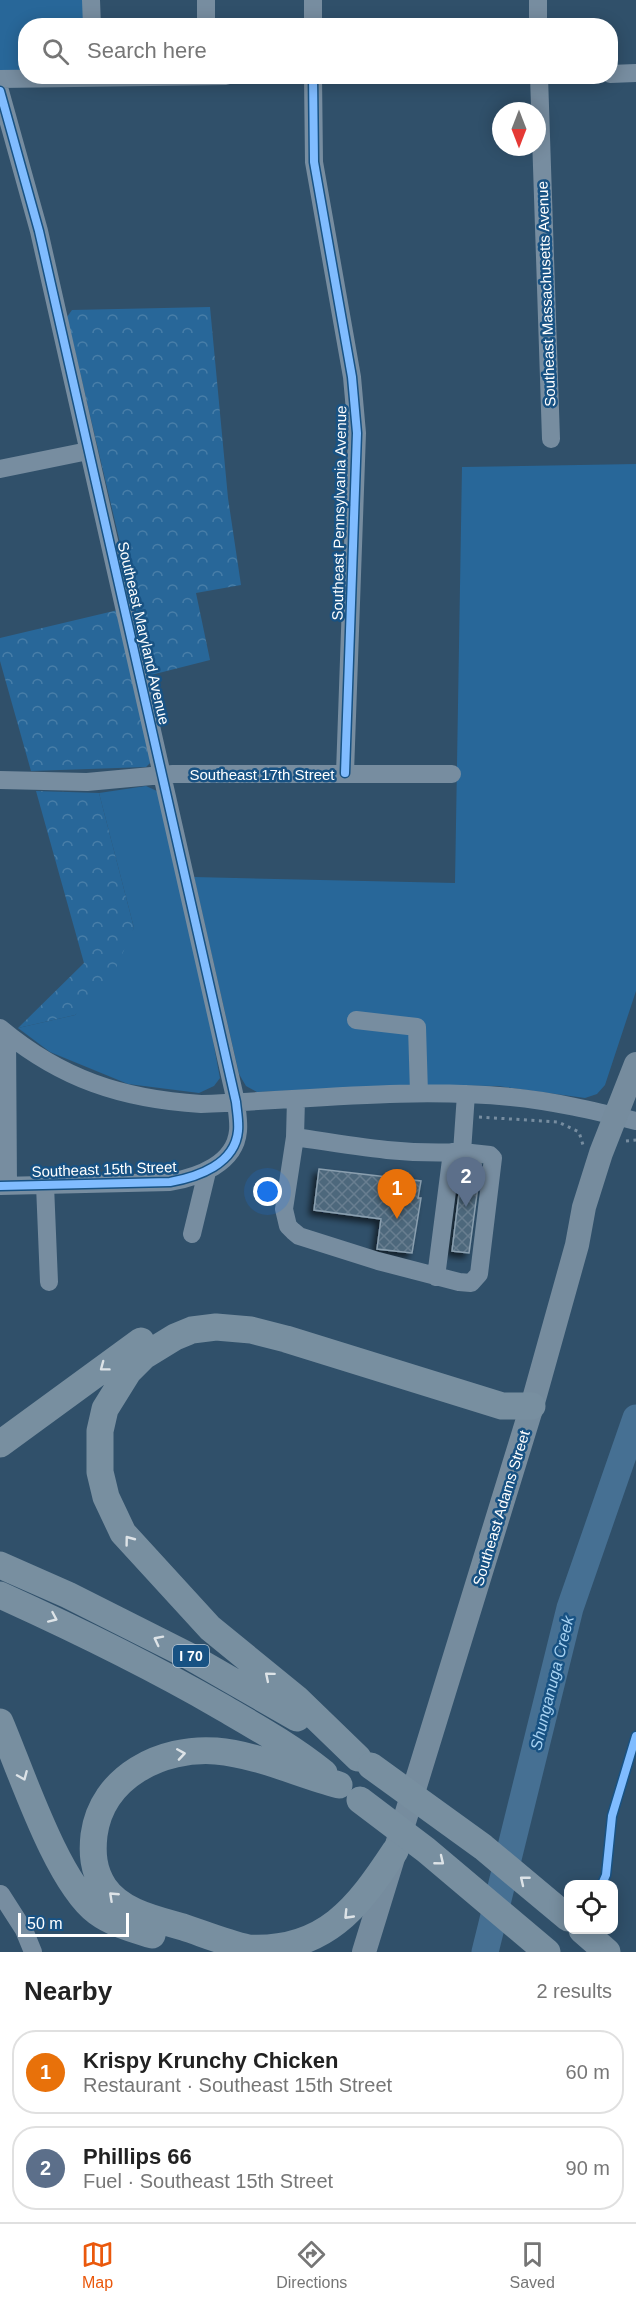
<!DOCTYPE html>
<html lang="en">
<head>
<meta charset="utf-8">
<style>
  body { margin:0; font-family:Helvetica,sans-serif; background:#f6f6f6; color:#222 }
  .controls { position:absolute; right:18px; bottom:18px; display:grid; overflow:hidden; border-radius:12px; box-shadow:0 3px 15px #0003 }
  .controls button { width:54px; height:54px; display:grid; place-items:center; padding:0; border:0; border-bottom:2px solid #e0e0e0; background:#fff; color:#222; font:30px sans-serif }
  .compass { position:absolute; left:492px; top:102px; width:54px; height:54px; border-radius:50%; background:#fff; box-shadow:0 3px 15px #0003; rotate:180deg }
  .scale { position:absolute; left:18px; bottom:15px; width:111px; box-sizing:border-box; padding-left:6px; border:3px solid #fff; border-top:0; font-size:16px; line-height:21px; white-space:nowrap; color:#fff; -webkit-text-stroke:4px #185283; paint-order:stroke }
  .you { position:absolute; left:268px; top:1192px; width:21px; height:21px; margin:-15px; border:4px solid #fff; border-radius:50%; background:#1a73e8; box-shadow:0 0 0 9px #1a73e833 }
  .badge { display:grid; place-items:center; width:39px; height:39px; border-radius:50%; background:#ea580c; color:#fff; font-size:20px; font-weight:700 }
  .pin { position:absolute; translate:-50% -50px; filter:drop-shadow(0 2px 3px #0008) }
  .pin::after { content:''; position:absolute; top:32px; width:21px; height:18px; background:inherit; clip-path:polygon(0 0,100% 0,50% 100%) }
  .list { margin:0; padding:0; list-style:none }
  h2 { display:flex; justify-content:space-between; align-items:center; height:78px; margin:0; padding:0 24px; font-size:26px }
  h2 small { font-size:20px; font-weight:400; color:#767676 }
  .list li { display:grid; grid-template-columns:39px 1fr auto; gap:18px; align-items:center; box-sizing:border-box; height:84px; margin:0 12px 12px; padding:0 12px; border:2px solid #e0e0e0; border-radius:24px }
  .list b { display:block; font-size:22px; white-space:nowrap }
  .list p { margin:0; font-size:20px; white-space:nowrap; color:#767676 }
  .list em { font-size:20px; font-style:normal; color:#767676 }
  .icon { flex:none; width:33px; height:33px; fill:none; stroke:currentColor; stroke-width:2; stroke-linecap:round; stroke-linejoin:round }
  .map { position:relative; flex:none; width:636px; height:1952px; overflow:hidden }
  .search { position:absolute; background:#fff; box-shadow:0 3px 15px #0003; left:18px; right:18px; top:18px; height:66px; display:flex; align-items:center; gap:15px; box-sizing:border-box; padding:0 21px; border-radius:24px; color:#767676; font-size:22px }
  .sheet { height:270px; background:#fff }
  nav { display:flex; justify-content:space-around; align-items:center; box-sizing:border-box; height:84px; border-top:2px solid #e0e0e0; background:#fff; font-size:16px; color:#767676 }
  nav a { display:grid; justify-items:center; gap:3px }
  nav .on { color:#ea580c }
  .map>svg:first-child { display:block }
</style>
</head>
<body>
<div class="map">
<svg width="636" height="1952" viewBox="0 0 636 1952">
  <defs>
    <pattern id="forest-crowns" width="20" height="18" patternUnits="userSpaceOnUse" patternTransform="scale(1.5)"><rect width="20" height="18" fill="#286799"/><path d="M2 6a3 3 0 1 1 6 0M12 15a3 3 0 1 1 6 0" fill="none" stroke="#487ea8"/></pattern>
    <pattern id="building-cross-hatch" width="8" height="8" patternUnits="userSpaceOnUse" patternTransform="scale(1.5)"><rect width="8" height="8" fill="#4d677c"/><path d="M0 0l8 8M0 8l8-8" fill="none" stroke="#687e90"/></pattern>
    <filter id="shadow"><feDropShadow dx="-4.5" dy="4.5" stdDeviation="3" flood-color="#0009"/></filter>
  </defs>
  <rect width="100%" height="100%" fill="#30506a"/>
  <!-- grass -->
  <path fill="#286799" d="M0 0H83L84 25 26 26 25 71 0 70Z
    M636 464V991L605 1085 597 1094 585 1098 498 1086 411 1085 257 1092 246 1086 239 1074 194 877 455 883 462 467Z
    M146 786 157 791 168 801 220 1078 214 1086 199 1093 128 1084 50 1052 18 1028 75 1015 134 928 99 793Z"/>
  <!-- forest -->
  <path fill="url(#forest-crowns)" d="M210 307 228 498 241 585 196 593 210 660 151 675 67 317 72 310Z
    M118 610 152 761 146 767 31 771 0 661V638Z
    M36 791 99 793 134 928 115 970 75 1015 18 1028 84 963Z"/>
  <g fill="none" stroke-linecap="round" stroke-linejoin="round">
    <!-- river -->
    <path stroke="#467093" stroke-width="27" d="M485 1952 570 1608 636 1418"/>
  </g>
  <!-- building -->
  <path fill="url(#building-cross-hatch)" stroke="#8a9faf" stroke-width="1.5" filter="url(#shadow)" d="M463 1161 481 1164 469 1253 452 1251Z
    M319 1169 421 1181 418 1198H421L412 1253 377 1249 381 1219 314 1210Z"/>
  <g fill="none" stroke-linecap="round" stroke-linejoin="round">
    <!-- path -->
    <path stroke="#778da0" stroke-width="3" stroke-dasharray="3 4.5" stroke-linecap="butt" d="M479 1117 558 1122 579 1132 583 1145
      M626 1141 636 1140"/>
    <!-- minor -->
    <path stroke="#778da0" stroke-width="18" d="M91 0 92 26
      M206 0V26
      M538 0V26
      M313 26V0
      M610 74 636 73
      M313 76 314 162 352 377 357 433 345 773
      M539 76 551 439
      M0 79 226 76
      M0 91 39 231 236 1102C237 1112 239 1122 238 1131 235 1164 198 1177 170 1182L0 1186
      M0 469 88 451
      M0 780 87 782 173 774H452
      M356 1020 417 1027 419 1093
      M0 1028C61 1079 122 1099 201 1104 304 1100 408 1087 511 1097 553 1101 595 1111 636 1121
      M7 1034 8 1186
      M295 1137 296 1099
      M462 1152 490 1155 493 1158 479 1274 471 1283 459 1282 378 1261 299 1236 293 1231 288 1226 284 1209 295 1137C354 1146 402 1155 462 1152L466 1094
      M45 1185 49 1282
      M192 1234 207 1172
      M436 1277 452 1152
      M1 1894 24 1930 33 1952"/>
    <!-- major -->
    <path stroke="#768c9e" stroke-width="24" d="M364 1952 532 1406 577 1245 584 1207 601 1153 636 1064"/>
    <!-- highway -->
    <path stroke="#788fa0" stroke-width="27" d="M0 1444 141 1341
      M0 1565 68 1595 189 1656 297 1718
      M0 1595C75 1629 149 1665 220 1706 256 1727 292 1747 324 1773
      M0 1722C21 1771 57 1882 97 1912 113 1924 133 1929 152 1935
      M358 1758 297 1699 210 1628 123 1533 106 1497 100 1472V1431L105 1409 128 1372 144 1356 175 1337 192 1330 216 1327 251 1330 286 1339 502 1406H532
      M339 1785C298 1774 259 1755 216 1751 162 1747 102 1776 94 1835 92 1853 93 1870 104 1887 121 1912 155 1919 183 1927 204 1934 226 1943 248 1948 325 1952 358 1907 395 1851
      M582 1930 607 1952"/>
    <!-- highway-bridge -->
    <path stroke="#788fa0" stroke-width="27" d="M371 1766 483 1847 568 1918
      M360 1800 426 1850 547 1952"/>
    <defs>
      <path id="cycleway" d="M313 76 314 162 352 377 357 433 345 773
        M0 91 39 231 236 1102C237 1112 239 1122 238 1131 235 1164 198 1177 170 1182L0 1186
        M602 1884 606 1875 612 1816 636 1736"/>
    </defs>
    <!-- cycleway casing -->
    <use href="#cycleway" stroke="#185283" stroke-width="11"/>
    <!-- cycleway -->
    <use href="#cycleway" stroke="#80bcff" stroke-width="8"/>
  </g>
  <!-- one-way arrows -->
  <defs><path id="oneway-chevron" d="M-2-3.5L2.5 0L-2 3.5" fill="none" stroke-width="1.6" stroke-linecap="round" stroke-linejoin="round" transform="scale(1.5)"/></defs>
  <g stroke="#dde3e7">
    <use href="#oneway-chevron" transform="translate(104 1367) rotate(143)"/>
    <use href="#oneway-chevron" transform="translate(129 1540) rotate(-127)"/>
    <use href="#oneway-chevron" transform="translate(53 1618) rotate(24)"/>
    <use href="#oneway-chevron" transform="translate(158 1640) rotate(-153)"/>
    <use href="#oneway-chevron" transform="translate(269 1676) rotate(-140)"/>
    <use href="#oneway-chevron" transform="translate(181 1754) rotate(-9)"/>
    <use href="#oneway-chevron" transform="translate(23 1776) rotate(67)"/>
    <use href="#oneway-chevron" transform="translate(440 1861) rotate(39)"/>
    <use href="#oneway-chevron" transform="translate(524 1880) rotate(-141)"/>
    <use href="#oneway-chevron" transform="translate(113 1896) rotate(-137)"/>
    <use href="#oneway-chevron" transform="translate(348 1915) rotate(134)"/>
  </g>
  <g text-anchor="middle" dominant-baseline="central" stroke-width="5" stroke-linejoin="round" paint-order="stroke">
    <!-- shield labels -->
    <rect fill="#185283" stroke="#bacbda" stroke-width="1.5" x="173" y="1645" width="36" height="22" rx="4.5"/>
    <g font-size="14" font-weight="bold" fill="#fff">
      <text x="191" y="1656">I 70</text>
    </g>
    <!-- street labels -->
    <g font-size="15" fill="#fff" stroke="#185283">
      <text transform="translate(546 294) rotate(-92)">Southeast Massachusetts Avenue</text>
      <text transform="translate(339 513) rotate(-89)">Southeast Pennsylvania Avenue</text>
      <text transform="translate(144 633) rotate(77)">Southeast Maryland Avenue</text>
      <text x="262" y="774">Southeast 17th Street</text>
      <text transform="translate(104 1169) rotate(-2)">Southeast 15th Street</text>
      <text transform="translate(501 1508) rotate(-73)">Southeast Adams Street</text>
    </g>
    <!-- water labels -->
    <g font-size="16" font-style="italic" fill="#a8d3f3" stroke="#185283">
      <text transform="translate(552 1683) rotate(-76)">Shunganuga Creek</text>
    </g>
  </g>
</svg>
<div class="controls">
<button><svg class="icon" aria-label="locate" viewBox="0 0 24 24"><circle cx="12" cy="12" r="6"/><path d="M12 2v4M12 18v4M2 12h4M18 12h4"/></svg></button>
</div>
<svg class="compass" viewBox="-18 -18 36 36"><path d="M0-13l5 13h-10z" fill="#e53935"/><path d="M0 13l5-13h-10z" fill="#767676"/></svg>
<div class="scale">50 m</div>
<div class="you"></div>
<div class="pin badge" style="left:397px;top:1219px;background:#e8710a">1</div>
<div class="pin badge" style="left:466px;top:1207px;background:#5c6f8a">2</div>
<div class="search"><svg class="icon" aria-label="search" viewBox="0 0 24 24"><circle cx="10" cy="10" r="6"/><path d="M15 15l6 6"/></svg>Search here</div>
</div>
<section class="sheet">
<h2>Nearby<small>2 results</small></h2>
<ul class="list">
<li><span class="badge" style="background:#e8710a">1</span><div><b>Krispy Krunchy Chicken</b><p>Restaurant · Southeast 15th Street</p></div><em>60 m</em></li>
<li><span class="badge" style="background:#5c6f8a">2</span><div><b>Phillips 66</b><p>Fuel · Southeast 15th Street</p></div><em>90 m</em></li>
</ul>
</section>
<nav>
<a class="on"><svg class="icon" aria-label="map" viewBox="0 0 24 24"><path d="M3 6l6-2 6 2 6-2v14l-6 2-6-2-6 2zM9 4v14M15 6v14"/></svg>Map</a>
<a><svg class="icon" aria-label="directions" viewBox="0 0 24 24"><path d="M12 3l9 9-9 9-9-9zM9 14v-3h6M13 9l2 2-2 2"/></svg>Directions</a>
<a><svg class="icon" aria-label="saved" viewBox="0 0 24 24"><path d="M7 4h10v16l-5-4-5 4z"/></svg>Saved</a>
</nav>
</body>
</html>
